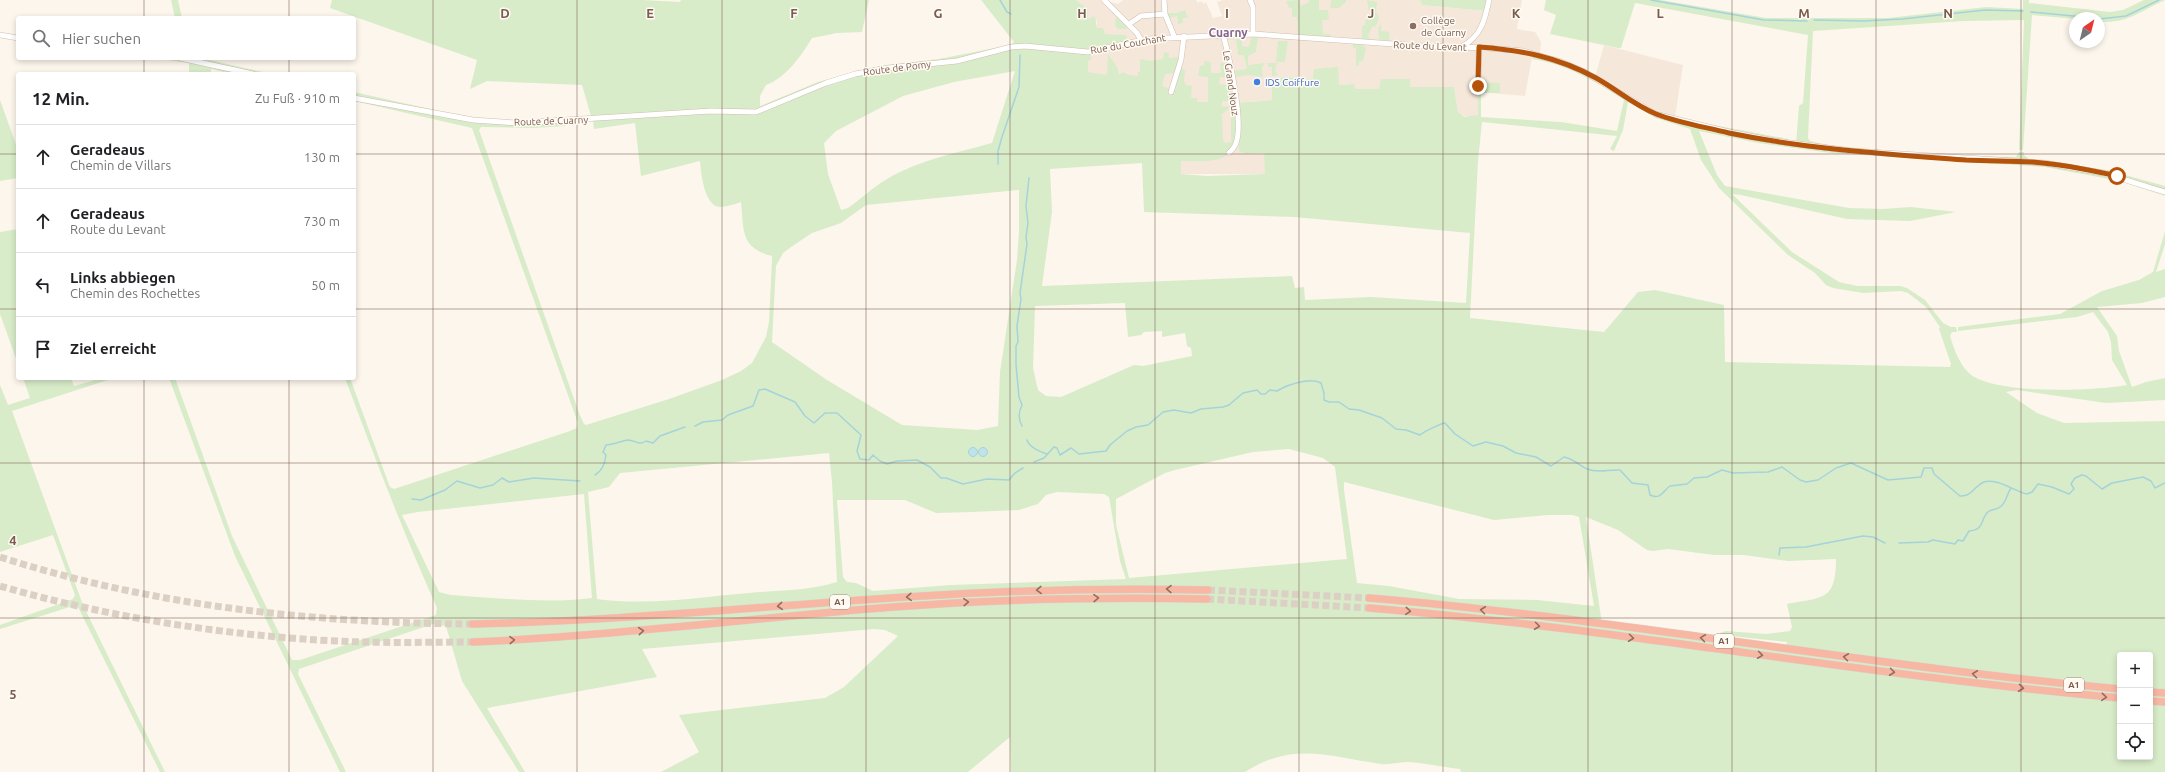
<!DOCTYPE html>
<html lang="de">
<head>
<meta charset="utf-8">
<style>
  body { margin:0; font-family:Ubuntu,sans-serif; background:#f6f6f6; color:#202124 }
  .controls { position:absolute; right:12px; bottom:12px; display:grid; overflow:hidden; border-radius:4px; box-shadow:0 2px 6px #0003 }
  .controls button { width:36px; height:36px; display:grid; place-items:center; padding:0; border:0; border-bottom:1px solid #e0e0e0; background:#fff; color:#202124; font:20px sans-serif }
  .compass { position:absolute; left:2069px; top:12px; width:36px; height:36px; border-radius:50%; background:#fff; box-shadow:0 2px 6px #0003; rotate:35deg }
  .stop { position:absolute; width:12px; height:12px; margin:-9px; border:3px solid #b45309; border-radius:50%; background:#fff }
  .stop.end { background:#b45309; border-color:#fff; box-shadow:0 1px 4px #0008 }
  .list { margin:0; padding:0; list-style:none }
  h2 { display:flex; justify-content:space-between; align-items:center; height:52px; margin:0; padding:0 16px; font-size:17px }
  h2 small { font-size:13px; font-weight:400; color:#757577 }
  .list li { display:grid; grid-template-columns:26px 1fr auto; gap:12px; align-items:center; box-sizing:border-box; height:64px; padding:0 16px; border-top:1px solid #e0e0e0 }
  .list b { display:block; font-size:15px; white-space:nowrap }
  .list p { margin:0; font-size:13px; white-space:nowrap; color:#757577 }
  .list em { font-size:13px; font-style:normal; color:#757577 }
  .icon { flex:none; width:22px; height:22px; fill:none; stroke:currentColor; stroke-width:2; stroke-linecap:round; stroke-linejoin:round }
  .map { position:relative; flex:none; width:2165px; height:772px; overflow:hidden }
  .search { position:absolute; background:#fff; box-shadow:0 2px 6px #0003; left:16px; top:16px; width:340px; height:44px; display:flex; align-items:center; gap:10px; box-sizing:border-box; padding:0 14px; border-radius:4px; color:#757577; font-size:15px }
  .panel { position:absolute; background:#fff; box-shadow:0 2px 6px #0003; left:16px; top:72px; width:340px; height:308px; border-radius:4px }
  .map>svg:first-child { display:block }
</style>
</head>
<body>
<div class="map">
<svg width="2165" height="772" viewBox="0 0 2165 772">
  <rect width="100%" height="100%" fill="#fdf6ec"/>
  <!-- residential -->
  <path fill="#f5e8da" d="M1076 0H1104L1118 4 1123 0H1196L1198 3 1201 1 1204 4 1206 2 1213 18 1222 16 1217 2 1223 0H1420L1422 5 1486 11 1489 0H1522L1517 29 1535 32 1541 42 1540 53 1532 57 1525 96 1478 92V115L1470 117 1461 116 1458 112 1454 87H1410L1409 79 1379 89H1356L1354 84 1339 85 1338 77 1313 79 1284 77 1271 80 1272 100 1238 103 1246 153H1265V174H1181L1165 106 1168 98 1081 78 1082 52 1125 35H1105L1103 30 1097 28V21L1088 19V9Z
    M1604 45 1683 65 1675 117 1655 114 1595 77Z"/>
  <!-- green -->
  <path fill="#d8ecc9" fill-rule="evenodd" d="M171 0H178L182 18H175Z
    M332 0H643L680 2 681 0H869L862 32 837 33 812 38C801 56 786 78 766 85L760 96V106L818 82 865 69 886 65 939 59 1010 45 1014 42 981 0H1076L1088 9V19L1095 16 1097 28H1103L1105 34 1126 35 1128 44 1092 52 1091 60 1088 61V72L1107 75 1108 54 1117 67 1119 75 1123 72 1129 75 1138 76V72H1140V59L1151 61 1163 59 1164 52 1169 53V58L1180 57 1175 73 1165 74 1162 86 1170 89 1171 92 1166 107 1181 67 1185 71 1184 81 1186 85 1192 86 1191 98H1197V102H1208V77L1198 76 1200 66 1204 65V61L1211 62V73H1221L1220 63H1228L1232 78 1220 77 1219 84 1228 85V83H1232L1234 101H1222V107L1232 106 1222 114 1223 140 1225 143 1231 142V113H1236C1236 122 1238 133 1236 142 1232 165 1197 161 1181 161V174L1207 176 1265 174 1264 153 1246 154 1239 151 1237 103 1272 100 1271 80 1284 77 1313 79 1314 69 1338 67 1339 85 1354 84 1356 89H1379L1381 79H1410V87H1454L1458 112 1464 117 1478 115V92H1481V82L1500 83V93H1481V117L1561 122 1617 131 1624 100C1597 82 1564 63 1532 59V56L1562 60 1596 75 1595 77 1655 114 1788 139 1787 143 1796 144 1799 106 1803 103 1808 35 1635 3 1621 48H1618L1550 34 1556 15 1544 10 1546 0H1661L1766 18H1888L1986 7 2023 9V0H2029V3L2110 12 2123 10 2144 0H2165C2138 12 2130 23 2099 22V18L2075 19 2032 15 2023 150H2019L2024 20 1963 21 1813 31 1808 138 1810 141C1833 147 1858 148 1882 150 1927 154 1971 157 2016 157L2019 152H2024V155L2029 159 2107 170 2165 186V196L2120 181 2045 167 1831 153 1758 143 1699 131 1717 175 1725 186 1849 208 1883 209 1911 207 1956 212 1910 221 1847 219 1741 195 1732 194 1792 252 1839 282 1857 286H1900L1907 288 1925 300 1943 323 1951 327H1956L1957 332H1952L1950 336C1954 349 1959 364 1970 374 1996 395 2094 391 2127 385L2112 360 2111 342 2108 332 2093 312 2077 317 1958 331V327L2060 314 2102 291 2139 280 2153 272 2165 231V244L2156 272 2165 269V297L2142 303 2097 307 2117 336 2119 351 2132 387 2146 382 2165 378V400L2106 403 2017 390 2006 392 2037 413 2064 423 2165 421V772H1461L1460 769C1443 767 1426 763 1408 762 1399 762 1390 765 1381 764 1330 757 1293 741 1245 772H1011L1010 737 968 772H661L699 752 679 715 825 698 844 687 898 636 885 630 874 629 642 649 657 677 487 708 525 772H519L462 681 446 626 433 624 299 669 298 674 346 772H340L235 556 169 378H175L232 536 292 660H300L436 615 437 608C403 532 374 456 345 378H350L388 482 390 487 394 489 570 431 577 428 578 423 472 128 354 101V92L466 117 518 121 591 116 582 85 487 81 470 89 477 60 330 8ZM1015 71 992 143C956 153 919 160 887 179 873 187 861 199 848 208L841 210 828 174 824 143 836 131 903 96 954 82ZM1628 102 1656 118 1690 129 1701 160 1719 188 1788 255 1815 273 1826 285 1833 288 1863 293 1901 291 1908 293 1926 307 1940 327 1939 329 1951 364 1950 367 1725 362 1724 305 1655 290 1638 292 1604 332 1470 318 1478 161 1482 122 1617 136 1610 149 1614 151 1623 130ZM593 120 594 129 635 123 641 176 700 161C701 173 704 206 720 207 726 207 735 204 741 202 744 230 740 248 772 256V260L769 322 766 337 752 363 741 371 722 380 669 399 586 425 584 424 579 413 479 130 481 127 533 128 566 126V122ZM1142 163 1144 212 1294 217 1470 233 1466 303 1371 297 1305 300 1304 287 1295 288 1292 276 1042 286 1052 212 1050 169ZM1019 190V231L1017 260 1000 372 998 426 977 430 902 425 827 380 772 342 776 266 783 253 791 247 812 233 841 223 866 205ZM1125 303 1128 337 1141 335 1144 332 1162 331V337L1185 333 1187 346 1191 348 1192 356 1143 366 1134 365 1061 397 1046 396 1038 390 1033 368 1035 306ZM1289 449 1323 458 1335 467 1347 559 1129 578 1116 525V499L1165 473 1175 470 1253 452ZM829 453 832 482 837 582C809 591 778 590 749 593 700 597 647 606 597 599L588 492 609 487 620 473ZM1344 482 1494 520 1548 515H1573L1579 517 1594 606 1537 600 1459 599 1389 586 1357 583 1344 490ZM1057 492 1104 494 1109 497 1120 561 1126 579 951 585 873 591 856 583 847 582 843 577 837 500H905L936 513 971 512 1019 510 1038 504 1046 495ZM584 494 592 598C546 604 498 598 451 595L439 592 402 515 418 512ZM1586 517 1618 530 1647 550 1653 551 1668 549 1714 555H1744L1788 561 1836 559C1836 601 1823 597 1787 604L1792 627 1790 631 1766 634 1726 631 1720 633 1721 635 1787 642 1786 646 1602 624ZM2120 655H2150V757H2120Z
    M1299 0 1301 6 1309 2V0H1319V10H1328L1329 20H1322L1323 34H1330V38L1298 36 1297 17H1292V8H1289L1286 1Z
    M1331 0H1346V2L1339 8H1330Z
    M1367 0 1377 2 1376 11 1379 18 1376 26 1372 27 1368 36 1371 40 1362 39V26L1365 25 1366 18H1370L1371 11H1369Z
    M1420 0H1489L1486 11 1422 5Z
    M1111 10 1129 26 1126 29H1118L1115 26 1116 15H1113Z
    M1185 10 1188 18H1183V23L1178 24 1177 16 1170 18V20L1166 13H1176Z
    M1381 23V31L1390 32 1389 41 1379 40 1378 29Z
    M1242 37V46L1249 47 1251 37H1258L1256 52 1248 56V65L1265 63 1262 68 1263 77 1248 75 1236 77 1235 71 1247 69 1244 55H1238L1236 39 1227 40V38Z
    M1278 41H1288L1285 62H1276Z
    M1353 44 1363 45 1366 48 1363 61 1359 62V65L1356 66V48H1353Z
    M152 58H201L272 74H232L211 69V74H189V63Z
    M1268 63H1277L1275 71 1278 75 1272 76V67H1268Z
    M0 100 18 150V178L0 181Z
    M18 229V364L0 314V232Z
    M23 378H71L74 386 103 378H114L12 411 83 605 165 772H160L78 607 73 606 0 629V625L73 599 75 595 53 535 0 552V385L8 405 30 398Z"/>
  <!-- water -->
  <path fill="#bfe3e8" stroke="#a5d3da" d="M968.5 452a4.5 4.5 0 1 1 9 0a4.5 4.5 0 1 1-9 0Z
    M978.5 452a4.5 4.5 0 1 1 9 0a4.5 4.5 0 1 1-9 0Z"/>
  <g fill="none" stroke-linecap="round" stroke-linejoin="round">
    <!-- stream -->
    <path stroke="#a5d3da" stroke-width="1.5" d="M1000 0 1007 12 1011 14
      M1651 0 1764 20 1807 21
      M2031 12 2094 18
      M2099 19 2126 16 2159 0
      M1814 20 1864 21 1902 19 1985 10 2023 11
      M998 164V151L1002 137 1019 87 1020 55
      M695 426 703 422 722 420 728 415 753 406 759 390 765 389 795 402 805 416 814 423 825 413H837L861 435 857 451 860 459 869 460 873 455 880 461 887 464 897 461 917 460 930 467 941 478H946L963 484 987 479 1009 480 1015 473 1023 468
      M1022 426C1018 419 1019 411 1022 405L1019 397 1016 365V346L1018 342 1017 326 1021 299 1020 293 1027 244 1026 237 1028 223 1026 206 1029 178
      M1027 440C1029 447 1040 452 1047 454
      M1034 462 1044 458 1054 447 1057 448 1060 455 1071 448 1079 454 1106 451 1110 445 1127 431 1136 427 1148 425 1163 412 1174 410 1191 413 1201 409 1223 407 1229 405 1243 393 1257 390 1261 394H1265L1270 390 1277 391C1287 385 1309 377 1321 383L1324 393V400L1329 402H1339L1349 409 1359 410 1382 418 1396 429 1406 430 1420 435C1423 432 1442 423 1445 423L1455 434 1473 446 1486 442 1503 446 1516 453 1536 457 1551 466 1564 457C1574 459 1579 465 1587 469 1600 474 1608 469 1620 470L1632 483 1648 485 1650 495C1661 500 1663 491 1670 486L1687 484 1694 478 1707 477 1722 470 1733 473 1768 472 1782 467 1800 480 1806 482 1818 480 1836 468 1851 463 1888 480 1921 477 1924 468H1932L1934 474 1960 496C1972 497 1974 486 1984 482 1997 478 2014 491 2027 494L2032 492 2038 484 2052 487 2069 494 2074 489 2071 484 2075 478 2082 475 2086 476 2102 489 2112 483 2143 477 2151 481 2155 488 2165 483
      M595 475C602 471 605 464 606 455L603 452 606 445C613 445 621 441 628 440 635 440 639 446 646 441L653 443 660 436 685 427
      M412 499 421 500 445 490 457 481 480 488 493 485 502 478 509 482 534 478 580 481
      M1899 543 1928 542 1933 540 1955 544 1958 540 1963 541 1969 531C1985 530 1980 519 1988 512 1991 509 1996 510 2000 507 2007 502 2006 495 2011 488
      M1779 555 1780 548 1806 547 1863 536 1873 537 1885 543"/>
    <!-- highway-tunnel -->
    <path stroke="#dcd0c4" stroke-width="7" stroke-dasharray="7 3.5" stroke-linecap="butt" d="M0 557C152 606 313 623 472 624
      M0 586C113 619 247 639 364 642 400 643 436 642 473 642
      M1208 590 1369 598
      M1207 599 1369 608"/>
    <defs>
      <path id="minor" d="M1104 0 1137 33 1141 40
        M1164 0 1165 14
        M1250 0 1253 7V34
        M1129 24 1141 16 1165 14 1174 36
        M1223 34C1229 57 1244 122 1236 143 1235 147 1231 151 1229 153
        M0 35 18 38
        M1461 47C1481 37 1485 20 1489 0
        M180 58 253 74
        M1171 92 1181 60 1184 36
        M1478 92 1479 47
        M354 98 473 120 517 123 711 111 756 112 826 83 855 74 888 68 957 61 1011 47 1025 46 1088 52 1148 39 1253 34 1422 46 1488 48 1523 51 1561 62 1585 72 1655 114 1729 132 1775 141 1852 151 2045 163 2103 173 2165 192"/>
      <path id="highway" d="M1369 598C1620 619 1869 666 2120 689
        M1369 608C1620 629 1869 676 2120 698
        M472 624C623 621 773 605 923 596 1018 590 1113 588 1208 590
        M473 642C613 636 753 618 893 607 998 599 1102 597 1207 599
        M2150 692 2165 693
        M2150 701 2165 702"/>
    </defs>
    <!-- minor casing -->
    <use href="#minor" stroke="#d1beb0" stroke-width="6"/>
    <!-- highway casing -->
    <use href="#highway" stroke="#dad1cd" stroke-width="8"/>
    <!-- minor -->
    <use href="#minor" stroke="#fff" stroke-width="5"/>
    <!-- highway -->
    <use href="#highway" stroke="#f7b7a3" stroke-width="7"/>
  </g>
  <!-- one-way arrows -->
  <defs><path id="oneway-chevron" d="M-2-3.5L2.5 0L-2 3.5" fill="none" stroke-width="1.6" stroke-linecap="round" stroke-linejoin="round"/></defs>
  <g stroke="#936e5e">
    <use href="#oneway-chevron" transform="translate(1169 589) rotate(-179)"/>
    <use href="#oneway-chevron" transform="translate(1039 590) rotate(178)"/>
    <use href="#oneway-chevron" transform="translate(909 597) rotate(176)"/>
    <use href="#oneway-chevron" transform="translate(1096 598) rotate(-1)"/>
    <use href="#oneway-chevron" transform="translate(966 602) rotate(-3)"/>
    <use href="#oneway-chevron" transform="translate(780 606) rotate(175)"/>
    <use href="#oneway-chevron" transform="translate(1483 610) rotate(-173)"/>
    <use href="#oneway-chevron" transform="translate(1408 611) rotate(5)"/>
    <use href="#oneway-chevron" transform="translate(1537 626) rotate(7)"/>
    <use href="#oneway-chevron" transform="translate(641 631) rotate(-5)"/>
    <use href="#oneway-chevron" transform="translate(1631 638) rotate(7)"/>
    <use href="#oneway-chevron" transform="translate(1703 638) rotate(-172)"/>
    <use href="#oneway-chevron" transform="translate(512 640) rotate(-3)"/>
    <use href="#oneway-chevron" transform="translate(1760 655) rotate(8)"/>
    <use href="#oneway-chevron" transform="translate(1846 657) rotate(-173)"/>
    <use href="#oneway-chevron" transform="translate(1892 672) rotate(7)"/>
    <use href="#oneway-chevron" transform="translate(1975 674) rotate(-173)"/>
    <use href="#oneway-chevron" transform="translate(2021 688) rotate(7)"/>
    <use href="#oneway-chevron" transform="translate(2104 697) rotate(5)"/>
  </g>
  <g fill="none" stroke-linecap="round" stroke-linejoin="round">
    <!-- route -->
    <path stroke="#b45309" stroke-width="5" d="M1478 86 1479 47C1521 50 1558 57 1596 78 1616 89 1634 105 1656 114 1679 123 1705 127 1729 133 1807 149 1887 154 1966 160 1988 161 2010 161 2032 162 2061 164 2090 170 2117 176"/>
  </g>
  <!-- grid -->
  <path fill="none" stroke="#7a5c4d" stroke-width="1" stroke-opacity="0.55" d="M144 0V18M289 0V18M433 0V772M577 0V772M722 0V772M866 0V772M1010 0V772M1155 0V772M1299 0V772M1443 0V772M1588 0V772M1732 0V772M1876 0V772M2021 0V772M144 58V74M289 58V74M0 154H18M354 154H2165M0 309H18M354 309H2165M144 378V772M289 378V772M0 463H2165M0 618H2165"/>
  <!-- markers -->
  <circle fill="#8d6e63" stroke="#fffaf3" stroke-width="1.5" cx="1413" cy="26" r="4"/>
  <circle fill="#3f7fe0" stroke="#fffaf3" stroke-width="1.5" cx="1257" cy="82" r="4"/>
  <g text-anchor="middle" dominant-baseline="central" stroke-width="3" stroke-linejoin="round" paint-order="stroke">
    <!-- shield labels -->
    <g fill="#fffaf3" stroke="#a28b7f" stroke-width="1">
      <rect x="830" y="595" width="20" height="14" rx="3"/>
      <rect x="1714" y="634" width="20" height="14" rx="3"/>
      <rect x="2064" y="678" width="20" height="14" rx="3"/>
    </g>
    <g font-size="9" font-weight="bold" fill="#7a5c4d">
      <text x="840" y="602">A1</text>
      <text x="1724" y="641">A1</text>
      <text x="2074" y="685">A1</text>
    </g>
    <!-- education labels -->
    <g font-size="10" fill="#785e54" stroke="#fffaf3" text-anchor="start">
      <text x="1421" y="20">Collège<tspan x="1421" dy="12">de Cuarny</tspan></text>
    </g>
    <!-- street labels -->
    <g font-size="10" fill="#7a5c4d" stroke="#fffaf3">
      <text transform="translate(1128 44) rotate(-10)">Rue du Couchant</text>
      <text transform="translate(1430 46) rotate(2)">Route du Levant</text>
      <text transform="translate(897 68) rotate(-7)">Route de Pomy</text>
      <text transform="translate(1231 83) rotate(82)">Le Grand Nouz</text>
      <text transform="translate(551 121) rotate(-2)">Route de Cuarny</text>
    </g>
    <!-- shop labels -->
    <g font-size="10" fill="#366cbe" stroke="#fffaf3" text-anchor="start">
      <text x="1265" y="82">IDS Coiffure</text>
    </g>
    <!-- quarter labels -->
    <g font-size="12" font-weight="bold" fill="#846695" stroke="#fffaf3">
      <text x="1228" y="32">Cuarny</text>
    </g>
  </g>
  <g font-size="13" text-anchor="middle" font-weight="bold" fill="#7a5c4d" stroke="#fffaf3" stroke-width="3" stroke-linejoin="round" paint-order="stroke">
    <text x="505" y="18">D</text>
    <text x="650" y="18">E</text>
    <text x="794" y="18">F</text>
    <text x="938" y="18">G</text>
    <text x="1082" y="18">H</text>
    <text x="1227" y="18">I</text>
    <text x="1371" y="18">J</text>
    <text x="1516" y="18">K</text>
    <text x="1660" y="18">L</text>
    <text x="1804" y="18">M</text>
    <text x="1948" y="18">N</text>
    <text x="13" y="545">4</text>
    <text x="13" y="699">5</text>
  </g>
</svg>
<div class="controls">
<button>+</button>
<button>−</button>
<button><svg class="icon" aria-label="locate" viewBox="0 0 24 24"><circle cx="12" cy="12" r="6"/><path d="M12 2v4M12 18v4M2 12h4M18 12h4"/></svg></button>
</div>
<svg class="compass" viewBox="-18 -18 36 36"><path d="M0-13l5 13h-10z" fill="#e53935"/><path d="M0 13l5-13h-10z" fill="#757577"/></svg>
<div class="stop" style="left:2117px;top:176px"></div>
<div class="stop end" style="left:1478px;top:86px"></div>
<div class="search"><svg class="icon" aria-label="search" viewBox="0 0 24 24"><circle cx="10" cy="10" r="6"/><path d="M15 15l6 6"/></svg>Hier suchen</div>
<section class="panel">
<h2>12 Min.<small>Zu Fuß · 910 m</small></h2>
<ul class="list">
<li><svg class="icon" aria-label="ahead" viewBox="0 0 24 24"><path d="M12 20V5M6 11l6-6 6 6"/></svg><div><b>Geradeaus</b><p>Chemin de Villars</p></div><em>130 m</em></li>
<li><svg class="icon" aria-label="ahead" viewBox="0 0 24 24"><path d="M12 20V5M6 11l6-6 6 6"/></svg><div><b>Geradeaus</b><p>Route du Levant</p></div><em>730 m</em></li>
<li><svg class="icon" aria-label="left" viewBox="0 0 24 24"><path d="M17 20v-9H6M10 6l-5 5 5 5"/></svg><div><b>Links abbiegen</b><p>Chemin des Rochettes</p></div><em>50 m</em></li>
<li><svg class="icon" aria-label="arrive" viewBox="0 0 24 24"><path d="M6 21V4h12l-3 4 3 4H6"/></svg><div><b>Ziel erreicht</b></div></li>
</ul>
</section>
</div>
</body>
</html>
